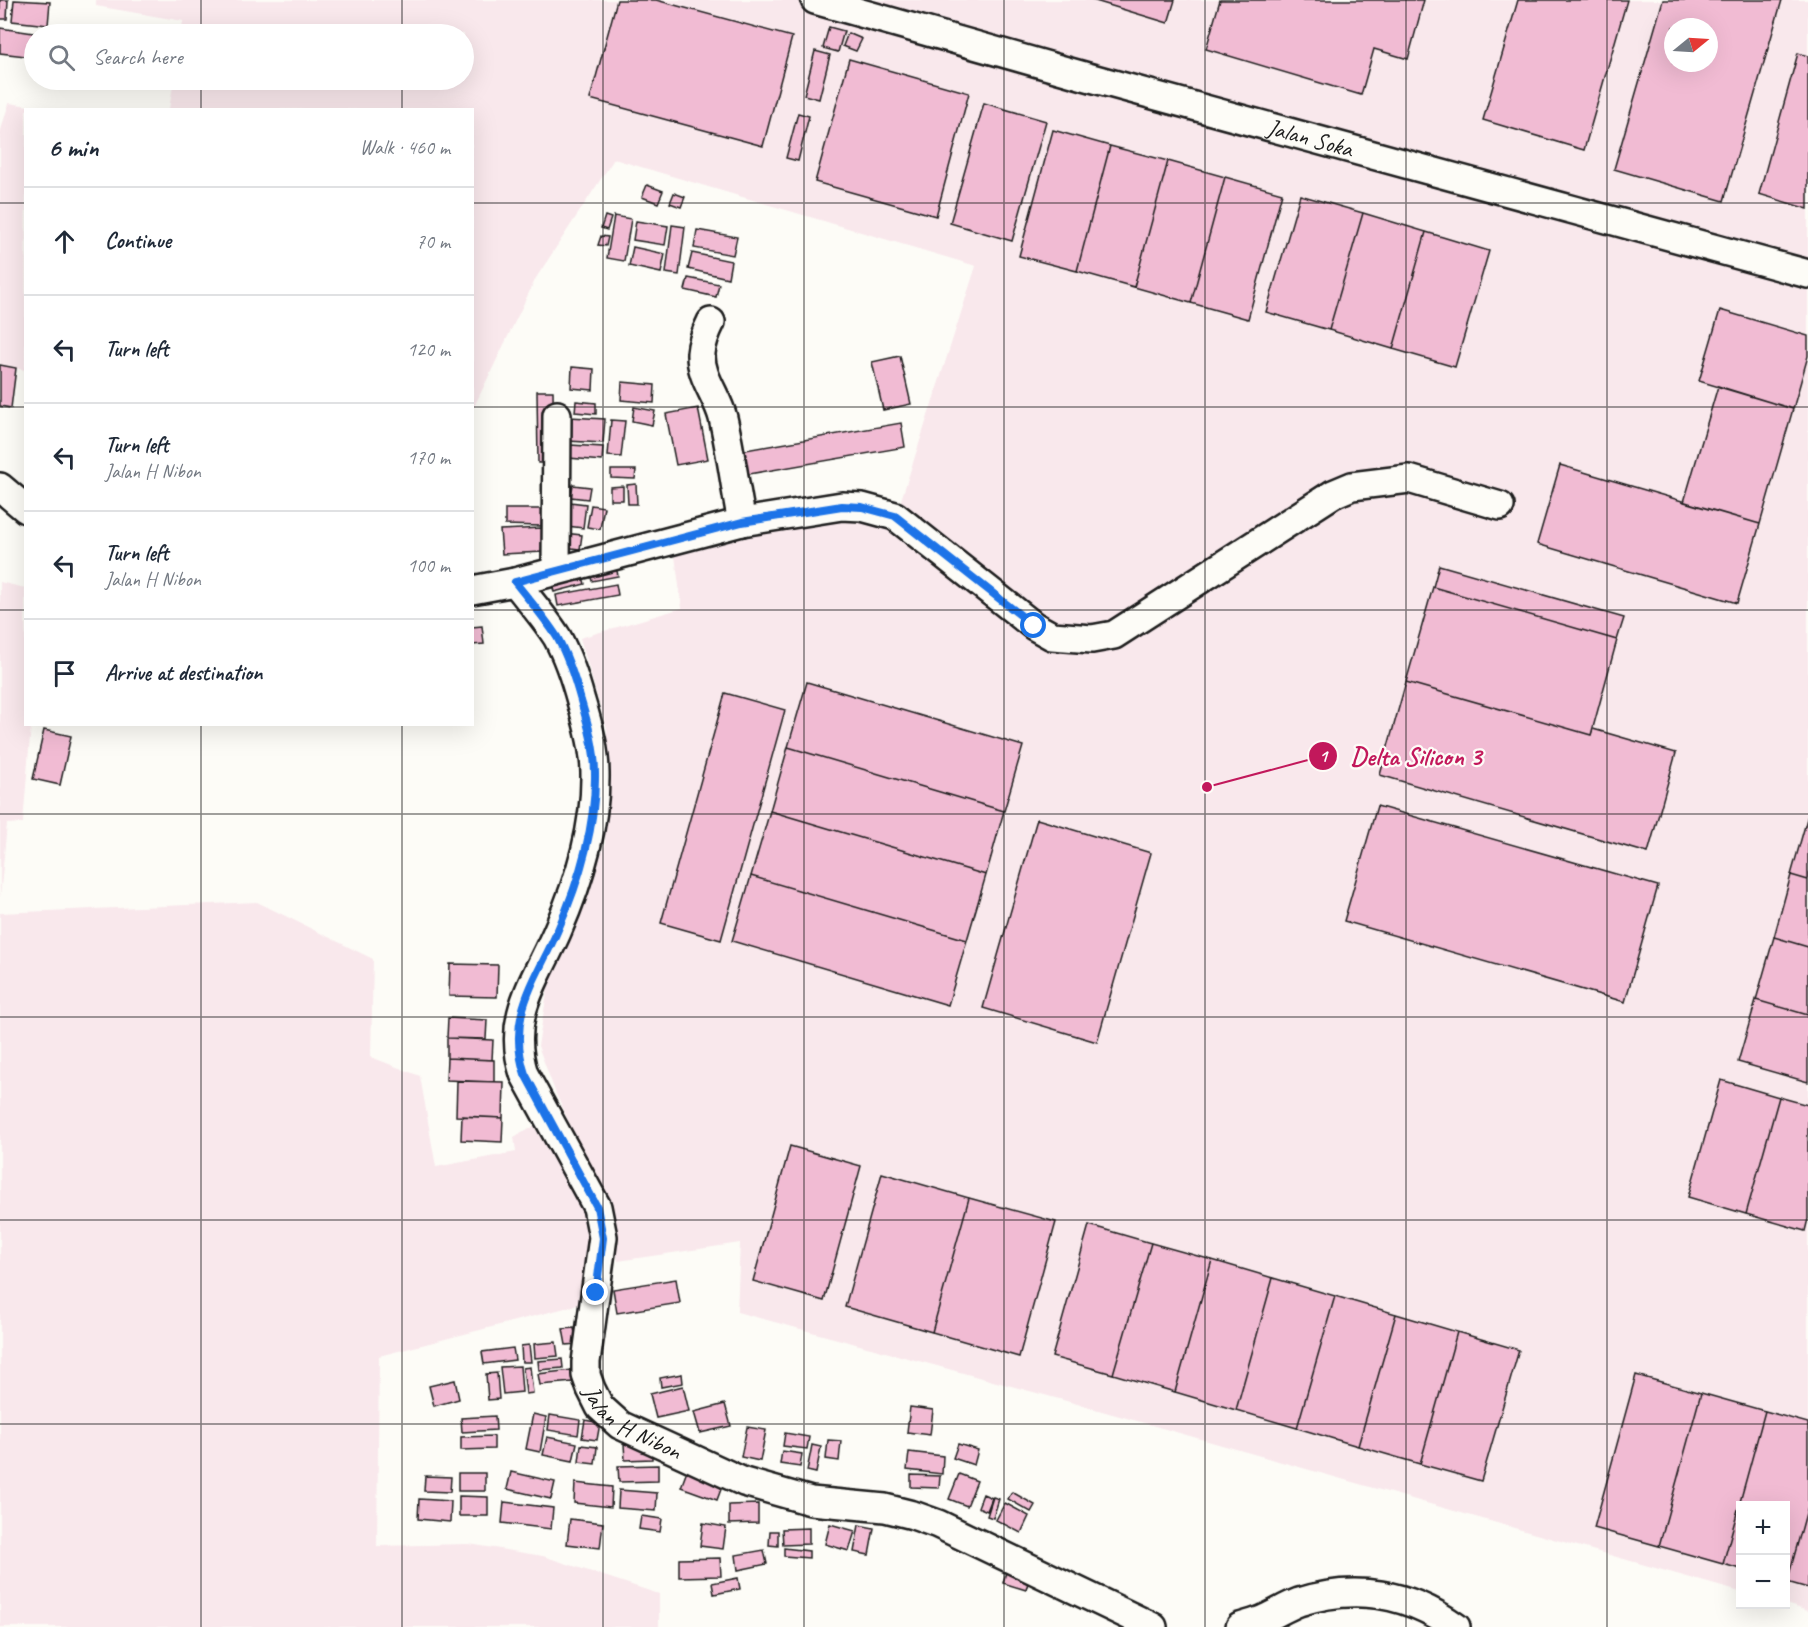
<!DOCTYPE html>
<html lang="en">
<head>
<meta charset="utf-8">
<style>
  body { margin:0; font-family:Caveat,sans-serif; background:#f2f2f3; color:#1f2937 }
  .controls { position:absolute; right:18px; bottom:18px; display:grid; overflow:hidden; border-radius:0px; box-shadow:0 6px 24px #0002 }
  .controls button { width:54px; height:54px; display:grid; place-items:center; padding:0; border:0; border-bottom:2px solid #e0e1e3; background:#fff; color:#1f2937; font:30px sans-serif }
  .compass { position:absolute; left:1664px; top:18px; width:54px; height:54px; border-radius:50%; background:#fff; box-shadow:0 6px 24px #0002; rotate:72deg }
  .stop { position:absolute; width:18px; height:18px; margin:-14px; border:4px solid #1a73e8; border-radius:50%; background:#fff }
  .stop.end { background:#1a73e8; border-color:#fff; box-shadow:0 2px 6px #0008 }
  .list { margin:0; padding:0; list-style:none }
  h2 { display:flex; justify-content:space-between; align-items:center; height:78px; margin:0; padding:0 24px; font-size:26px }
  h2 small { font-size:20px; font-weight:400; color:#747a83 }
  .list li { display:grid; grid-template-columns:39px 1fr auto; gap:18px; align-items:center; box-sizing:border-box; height:108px; padding:0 24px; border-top:2px solid #e0e1e3 }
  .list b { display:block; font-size:22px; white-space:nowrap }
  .list p { margin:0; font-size:20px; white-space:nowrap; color:#747a83 }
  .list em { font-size:20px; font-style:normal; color:#747a83 }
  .icon { flex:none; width:33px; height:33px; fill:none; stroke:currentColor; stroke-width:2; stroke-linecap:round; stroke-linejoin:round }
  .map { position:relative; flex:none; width:1808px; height:1627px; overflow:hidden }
  .search { position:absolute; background:#fff; box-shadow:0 6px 24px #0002; left:24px; top:24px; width:450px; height:66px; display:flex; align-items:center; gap:15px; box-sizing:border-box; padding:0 21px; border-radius:33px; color:#747a83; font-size:22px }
  .panel { position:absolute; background:#fff; box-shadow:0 6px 24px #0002; left:24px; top:108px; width:450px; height:618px; border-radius:0px }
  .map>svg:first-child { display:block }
</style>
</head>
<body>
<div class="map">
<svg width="1808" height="1627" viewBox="0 0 1808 1627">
  <rect width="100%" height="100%" fill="#fdfcf7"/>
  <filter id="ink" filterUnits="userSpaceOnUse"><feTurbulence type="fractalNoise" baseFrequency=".0167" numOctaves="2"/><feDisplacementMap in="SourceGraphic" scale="12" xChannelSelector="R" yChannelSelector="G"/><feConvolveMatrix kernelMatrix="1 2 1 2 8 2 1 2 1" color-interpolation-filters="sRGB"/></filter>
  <g filter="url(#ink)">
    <!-- built -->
    <path fill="#f9e8ec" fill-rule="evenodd" d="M96 0H1808V1611L1786 1604V1506H1740V1592L1063 1400 737 1312 740 1243 618 1261 610 1211 556 1094 538 1046 548 987 605 845 607 729 580 638 682 608 675 556 820 518 893 525 976 266 614 159 536 278 473 409 472 110 169 109 174 80H464V34H181L183 21 96 6ZM1673 27H1709V63H1673Z
      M9 103 48 109 26 110 25 370 0 365V133Z
      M0 582 25 588 26 724 31 725 23 823 7 824 0 898Z
      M257 902 373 959 371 1057 420 1076 436 1167 516 1152 514 1137 537 1125 582 1206 592 1245 581 1304 379 1356 377 1546 469 1544 543 1556 659 1594V1627H0V913Z"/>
    <!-- building -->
    <path fill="#f1bbd3" stroke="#1c1c1c" stroke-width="1.5" fill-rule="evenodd" d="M0 0H8L7 19H0Z
      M14 0 50 2 48 25 12 21Z
      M617 0H656L792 37 763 146 590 99Z
      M1092 0H1175L1168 23Z
      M1220 0H1424L1408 59 1374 49 1361 95 1206 49Z
      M1518 0H1627L1584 150 1483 120Z
      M1663 0H1782L1724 201 1614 169ZM1673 27H1709V63H1673Z
      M829 27 844 31 838 52 823 48Z
      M0 28 40 34H34V57L0 53Z
      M848 33 862 39 856 51 843 46Z
      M815 51 830 55 819 99 804 95Z
      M1798 53 1808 56V209L1759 194Z
      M849 59 969 93 936 216 815 182Z
      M984 103 1046 121 1012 241 950 223Z
      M798 113 809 116 798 161 786 158Z
      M1053 130 1110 146 1077 271 1019 256Z
      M1110 146 1168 161 1134 287 1077 271Z
      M1168 161 1225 177 1191 303 1134 287Z
      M1225 177 1282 193 1248 319 1191 303Z
      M647 185 663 191 658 203 642 197Z
      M674 193 685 197 681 207 670 203Z
      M1300 195 1363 213 1329 330 1266 312Z
      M1363 213 1426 232 1393 349 1329 330Z
      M605 216 611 218 607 230 601 228Z
      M614 216 631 219 624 261 607 258Z
      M636 221 668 226 665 245 633 240Z
      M672 225 685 227 679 275 666 273Z
      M697 230 737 237 733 255 694 248Z
      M1426 232 1489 251 1455 367 1393 349Z
      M601 236 608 237 606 246 598 245Z
      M633 247 665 254 661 273 629 266Z
      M692 253 731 261 728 278 688 269Z
      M688 278 719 284 716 297 685 290Z
      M1720 310 1808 336V356L1793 409 1699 381Z
      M900 356 911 404 883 410 872 362Z
      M0 365 16 368 11 408 0 406Z
      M572 367 594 369 593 390 571 388Z
      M622 382 655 385 654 403 621 400Z
      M1718 386 1793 409 1760 524 1684 502Z
      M537 391H553L554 463H538Z
      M576 401 596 403V414L575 412Z
      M634 407 655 411 652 425 632 421Z
      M698 408 708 459 676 465 666 414Z
      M569 417 605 419 603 443 568 441Z
      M611 420 625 421 621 457 608 456Z
      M901 423 905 447 744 475 740 451Z
      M570 445 603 447 602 461 569 458Z
      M1560 465 1760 524 1737 603 1537 544Z
      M611 470H636L635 479 611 478Z
      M636 484 637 504H628L627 485Z
      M573 485 590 487 588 499 571 497Z
      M623 486V500H610V487Z
      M570 502 586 504 583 528 567 526Z
      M591 505 604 507 600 529 587 527Z
      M505 509H542L541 526 505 525Z
      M542 528 543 552 502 554 500 530Z
      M563 533 582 535 580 549 562 547Z
      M615 561 618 576 592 581 588 566Z
      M1439 565 1624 618 1617 640 1433 587Z
      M580 567 585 584 554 592 550 575Z
      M616 584 618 595 558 606 556 595Z
      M1433 587 1617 640 1591 735 1406 682Z
      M482 626 484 644 472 645V627Z
      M807 682 1023 746 1004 811 788 747Z
      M1406 682 1591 735 1593 729 1676 753 1648 853 1380 775Z
      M725 693 785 710 721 940 661 923Z
      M44 730 71 736 60 785 33 779Z
      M788 747 1004 811 986 875 770 811Z
      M1377 806 1658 886 1625 1002 1344 921Z
      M770 811 986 875 967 940 751 876Z
      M1808 815V880L1791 875Z
      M1037 819 1151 853 1097 1042 983 1008Z
      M1791 875 1808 880V947L1774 937Z
      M751 876 967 940 948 1005 732 941Z
      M1774 937 1808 947V1015L1756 1000Z
      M450 964 498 965 497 997 449 996Z
      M1756 1000 1808 1015V1082L1738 1062Z
      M448 1018 487 1020 486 1039 447 1038Z
      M447 1038 493 1040 492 1060 447 1058Z
      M447 1058 494 1060V1082L446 1080Z
      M1721 1080 1779 1097 1746 1214 1688 1197Z
      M457 1081 504 1082 503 1118 456 1116Z
      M1779 1097 1808 1105V1219L1805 1231 1746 1214Z
      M462 1116 503 1118 502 1142 461 1140Z
      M790 1146 861 1166 824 1301 753 1281Z
      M882 1173 969 1198 932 1332 845 1307Z
      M969 1198 1056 1222 1019 1357 932 1332Z
      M1089 1225 1151 1243 1113 1374 1052 1357Z
      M1151 1243 1212 1260 1175 1392 1113 1374Z
      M1212 1260 1273 1278 1236 1410 1175 1392Z
      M1273 1278 1335 1296 1297 1428 1236 1410Z
      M676 1279 680 1303 617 1313 613 1289Z
      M1335 1296 1396 1314 1358 1446 1297 1428Z
      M1396 1314 1457 1332 1420 1464 1358 1446Z
      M574 1328 577 1344 566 1345 563 1329Z
      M1457 1332 1519 1350 1481 1481 1420 1464Z
      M556 1342 558 1356 535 1358 534 1344Z
      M529 1345 531 1362H522L521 1346Z
      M513 1348 515 1360 484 1364 482 1352Z
      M562 1359 563 1368 539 1370 538 1361Z
      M520 1366 522 1392 503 1394 500 1367Z
      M530 1367 533 1393 526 1394 523 1368Z
      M572 1370 573 1382 540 1385 538 1374Z
      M497 1373 499 1399 488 1400 486 1374Z
      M682 1374 683 1383 661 1387 660 1378Z
      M1636 1375 1701 1393 1659 1546 1594 1528Z
      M455 1380 459 1399 434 1406 429 1386Z
      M683 1386 689 1411 656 1418 650 1394Z
      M1701 1393 1765 1411 1723 1564 1659 1546Z
      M725 1404 731 1426 700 1433 694 1412Z
      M910 1407 933 1410 930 1435 907 1432Z
      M1765 1411 1808 1423V1506L1787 1582H1786V1506H1740V1569L1723 1564Z
      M533 1414 546 1417 540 1452 526 1449Z
      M550 1415 580 1420 578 1435 548 1430Z
      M495 1416 496 1430 462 1432 461 1418Z
      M585 1420 600 1423 597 1440 582 1438Z
      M747 1427 766 1430 760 1461 741 1457Z
      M785 1433 809 1437 807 1449 783 1446Z
      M494 1436V1449L461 1450V1437Z
      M547 1437 577 1443 573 1461 543 1455Z
      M828 1440 841 1441 839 1461 826 1459Z
      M652 1443V1459L625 1460 624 1444Z
      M958 1444 978 1450 974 1465 953 1458Z
      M581 1445 597 1447 595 1464 579 1462Z
      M812 1445 821 1447 816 1473 807 1471Z
      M782 1451 802 1454 800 1467 780 1464Z
      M909 1452 943 1456 942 1474 907 1470Z
      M658 1465V1481L619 1482 618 1466Z
      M687 1471 723 1484 717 1500 681 1487Z
      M511 1472 555 1482 551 1499 507 1489Z
      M458 1473H485V1491H458Z
      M959 1474 977 1481 967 1506 949 1499Z
      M911 1475 940 1476 939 1488 911 1487Z
      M425 1476 451 1477 450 1492 424 1491Z
      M575 1483 612 1487 611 1507 574 1503Z
      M619 1490 657 1493 656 1511 618 1508Z
      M1012 1492 1035 1505 1031 1512 1008 1499Z
      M983 1494 992 1498 987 1511 978 1507Z
      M459 1496 488 1497V1516H459Z
      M993 1497 999 1499 993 1518 987 1516Z
      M419 1499 451 1501 450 1522 418 1519Z
      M504 1502 553 1508 551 1529 502 1523Z
      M1005 1503 1029 1516 1021 1533 996 1520Z
      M758 1504V1523L729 1524V1505Z
      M1808 1506V1588L1787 1582Z
      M641 1516 662 1519 660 1532 639 1529Z
      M570 1519 603 1523 600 1548 567 1544Z
      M703 1523 726 1527 723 1549 700 1546Z
      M830 1524 855 1531 849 1551 825 1544Z
      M859 1525 874 1528 869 1555 854 1552Z
      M809 1528V1544L783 1545 782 1529Z
      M770 1531H778V1546L769 1545Z
      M784 1548 809 1551V1558L784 1556Z
      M764 1550 767 1564 738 1570 736 1555Z
      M720 1558 721 1576 679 1577V1559Z
      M1006 1572 1029 1579 1026 1590 1003 1583Z
      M738 1578 740 1589 714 1594 712 1583Z"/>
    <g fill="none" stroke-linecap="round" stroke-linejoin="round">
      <defs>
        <g id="minor">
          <path id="s1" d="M815 0 1084 76 1808 274"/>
          <path d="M711 322C706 332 702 341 701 353 700 377 717 395 723 418 731 452 735 488 742 522"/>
          <path d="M0 487 26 509"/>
          <path d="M556 570 557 415"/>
          <path d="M515 582 742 522 842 506 862 507 895 516 1034 626 1052 636 1092 639 1114 635 1333 494 1352 486 1409 479 1500 506"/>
          <path id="s2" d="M472 590 515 582C529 600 545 618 557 637 568 657 575 679 581 701 588 724 595 749 595 773 596 828 579 882 557 932 535 982 506 1017 524 1074L597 1207 603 1237 586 1362V1375L591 1389 600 1407 620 1425 744 1482 811 1501 885 1508 913 1515 938 1524 1153 1627"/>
          <path d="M1240 1627C1249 1624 1258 1622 1266 1618 1277 1613 1288 1606 1299 1602 1355 1584 1409 1593 1456 1627"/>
        </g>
      </defs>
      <!-- minor casing -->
      <use href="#minor" stroke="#1c1c1c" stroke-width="32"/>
      <!-- minor -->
      <use href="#minor" stroke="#fdfcf7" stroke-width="27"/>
    </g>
  </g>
  <g fill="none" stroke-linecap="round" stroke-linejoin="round" filter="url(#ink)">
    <!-- route -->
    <path stroke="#1a73e8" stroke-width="8" d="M596 1293 603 1238 597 1207 525 1074C506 1017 535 982 557 932 579 882 596 828 595 773 595 749 588 724 581 701 575 679 568 657 557 637 545 618 529 600 515 582L742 522 842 506 862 507 895 516 1034 626"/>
  </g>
  <!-- grid -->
  <path fill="none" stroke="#1c1c1c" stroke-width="1.5" stroke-opacity="0.55" d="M201 0V34M402 0V34M603 0V1627M804 0V1627M1004 0V1627M1205 0V1627M1406 0V1627M1607 0V1627M201 80V110M402 80V110M0 203H26M472 203H1808M0 407H26M472 407H1808M0 610H26M472 610H1808M201 724V1627M402 724V1627M0 814H1808M0 1017H1808M0 1220H1808M0 1424H1808"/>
  <g text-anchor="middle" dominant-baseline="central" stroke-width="4.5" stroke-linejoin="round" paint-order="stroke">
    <!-- street labels -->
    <g font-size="24" fill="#1c1c1c" stroke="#fdfcf7">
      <text stroke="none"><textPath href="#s1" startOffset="514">Jalan Soka</textPath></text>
      <text stroke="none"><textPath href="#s2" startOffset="962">Jalan H Nibon</textPath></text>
    </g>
  </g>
  <!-- callouts -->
  <path fill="none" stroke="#c2185b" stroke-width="2" d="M1207 787L1323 756"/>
  <g fill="#c2185b" stroke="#fdfcf7" stroke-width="2">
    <circle cx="1207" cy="787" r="6"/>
    <circle cx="1323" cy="756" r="15"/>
  </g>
  <g font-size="18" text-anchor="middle" font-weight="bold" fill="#fff">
    <text x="1323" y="762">1</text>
  </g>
  <g font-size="26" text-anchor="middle" font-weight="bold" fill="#c2185b" stroke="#fdfcf7" stroke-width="4.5" stroke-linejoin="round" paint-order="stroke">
    <text x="1416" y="765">Delta Silicon 3</text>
  </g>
</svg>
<div class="controls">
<button>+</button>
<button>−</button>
</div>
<svg class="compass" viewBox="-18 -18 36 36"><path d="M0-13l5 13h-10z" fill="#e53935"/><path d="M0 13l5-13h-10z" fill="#747a83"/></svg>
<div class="stop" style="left:1034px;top:626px"></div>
<div class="stop end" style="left:596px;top:1293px"></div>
<div class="search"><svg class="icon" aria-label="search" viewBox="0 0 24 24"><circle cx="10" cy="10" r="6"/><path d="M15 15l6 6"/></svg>Search here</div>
<section class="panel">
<h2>6 min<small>Walk · 460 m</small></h2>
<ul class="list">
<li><svg class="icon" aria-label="ahead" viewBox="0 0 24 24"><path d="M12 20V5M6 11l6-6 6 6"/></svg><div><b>Continue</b></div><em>70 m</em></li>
<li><svg class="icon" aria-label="left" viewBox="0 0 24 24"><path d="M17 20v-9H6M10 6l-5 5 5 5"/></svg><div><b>Turn left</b></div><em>120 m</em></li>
<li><svg class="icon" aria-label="left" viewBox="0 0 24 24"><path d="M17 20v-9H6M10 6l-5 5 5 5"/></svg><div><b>Turn left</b><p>Jalan H Nibon</p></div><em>170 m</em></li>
<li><svg class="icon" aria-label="left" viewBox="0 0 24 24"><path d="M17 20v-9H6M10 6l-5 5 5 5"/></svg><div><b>Turn left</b><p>Jalan H Nibon</p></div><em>100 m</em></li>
<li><svg class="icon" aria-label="arrive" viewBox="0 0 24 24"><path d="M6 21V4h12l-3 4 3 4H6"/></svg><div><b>Arrive at destination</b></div></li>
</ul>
</section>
</div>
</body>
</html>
